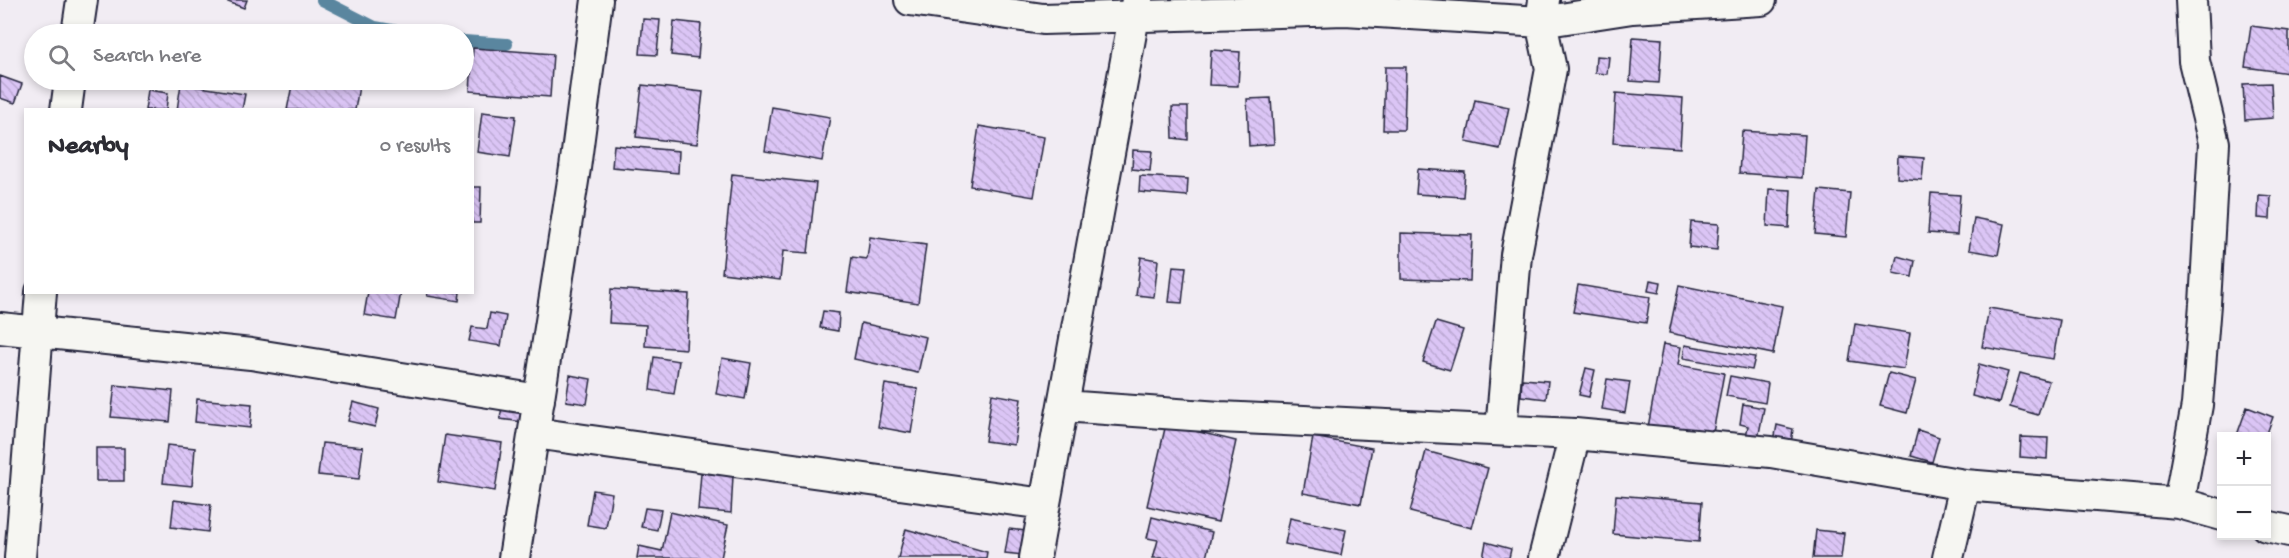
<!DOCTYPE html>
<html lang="en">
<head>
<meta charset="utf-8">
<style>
  body { margin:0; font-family:"Gochi Hand",sans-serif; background:#f7f7f7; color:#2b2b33 }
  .controls { position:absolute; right:18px; bottom:18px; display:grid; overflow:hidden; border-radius:0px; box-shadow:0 3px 9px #0003 }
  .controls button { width:54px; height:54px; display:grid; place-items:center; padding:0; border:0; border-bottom:2px solid #e1e1e2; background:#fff; color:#2b2b33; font:30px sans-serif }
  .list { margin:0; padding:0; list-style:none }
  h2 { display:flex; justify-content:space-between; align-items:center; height:78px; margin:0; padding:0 24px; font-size:26px }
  h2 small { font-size:20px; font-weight:400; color:#7c7c81 }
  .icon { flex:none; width:33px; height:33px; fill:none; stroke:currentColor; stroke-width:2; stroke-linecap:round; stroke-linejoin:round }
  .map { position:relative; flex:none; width:2289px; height:558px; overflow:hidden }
  .search { position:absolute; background:#fff; box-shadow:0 3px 9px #0003; left:24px; top:24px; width:450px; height:66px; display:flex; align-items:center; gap:15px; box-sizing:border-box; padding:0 21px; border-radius:33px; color:#7c7c81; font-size:22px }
  .panel { position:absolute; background:#fff; box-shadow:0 3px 9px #0003; left:24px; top:108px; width:450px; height:186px; border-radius:0px }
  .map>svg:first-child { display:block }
</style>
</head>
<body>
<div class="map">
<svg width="2289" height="558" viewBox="0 0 2289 558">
  <defs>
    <pattern id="building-back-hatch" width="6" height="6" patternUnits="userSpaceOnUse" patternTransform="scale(1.5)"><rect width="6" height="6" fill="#dbc5f5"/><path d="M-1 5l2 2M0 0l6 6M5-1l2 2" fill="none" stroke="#bca9d3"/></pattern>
  </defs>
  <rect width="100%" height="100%" fill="#f1ecf3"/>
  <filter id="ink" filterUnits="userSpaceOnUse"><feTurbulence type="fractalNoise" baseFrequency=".0167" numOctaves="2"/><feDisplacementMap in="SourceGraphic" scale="12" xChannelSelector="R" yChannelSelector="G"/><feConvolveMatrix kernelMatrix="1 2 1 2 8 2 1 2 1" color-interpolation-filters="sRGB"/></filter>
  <g filter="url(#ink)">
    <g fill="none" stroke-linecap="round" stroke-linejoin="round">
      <!-- stream -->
      <path stroke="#5a869f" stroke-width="12" d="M322 0 375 27 414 34
        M464 41 507 44"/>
    </g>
    <!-- building -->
    <path fill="url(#building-back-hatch)" stroke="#22223b" stroke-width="1.5" d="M223 0H247L244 8Z
      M643 19 660 20 657 55 640 54Z
      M674 21 701 24 698 58 671 55Z
      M2251 26 2289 31V73L2245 67Z
      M1633 37 1662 39 1659 83 1630 81Z
      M473 48 553 54 550 97 470 91Z
      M1211 50 1240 52 1238 86 1209 85Z
      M1596 56 1609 57 1607 74 1595 73Z
      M1385 67H1406L1404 130H1383Z
      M0 76 22 84 15 103 0 98Z
      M293 80 319 84 320 80H360L355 110H287Z
      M2271 83 2273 118 2245 120 2243 84Z
      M181 84 245 94 242 110H177Z
      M642 85 703 92 697 144 636 137Z
      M148 90 168 93 166 110H145Z
      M1616 93 1683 98 1680 148 1613 143Z
      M1271 98 1274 144 1249 146 1247 99Z
      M1475 100 1509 107 1500 149 1466 142Z
      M772 107 830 117 822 161 765 151Z
      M1172 107H1188V140L1173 138Z
      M482 112 516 116 510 157 477 152Z
      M979 126 1044 137 1034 197 970 186Z
      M1742 131 1805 135 1802 178 1739 173Z
      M614 145 679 151 678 173 612 167Z
      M1133 150 1152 151 1150 171 1132 169Z
      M1898 156 1924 158 1922 180 1897 178Z
      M1418 169 1465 172 1463 197 1416 194Z
      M732 174 816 183 808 253 783 251 780 280 722 273Z
      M1140 176 1188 179 1187 196 1139 192Z
      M472 187H481L480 223H472Z
      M1769 189 1791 190 1789 228 1767 226Z
      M1819 190 1850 193 1846 237 1815 234Z
      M1931 193 1960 195 1957 235 1928 233Z
      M2259 195 2271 196 2270 219 2258 218Z
      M1974 218 2004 224 1998 255 1969 250Z
      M1691 222 1719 224 1717 250 1689 247Z
      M1401 233 1472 235 1470 281 1401 279Z
      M870 237 926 245 918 303 847 292 852 257 867 259Z
      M1897 256 1915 261 1912 277 1893 273Z
      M1141 257 1158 260 1154 297 1136 295Z
      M1173 266 1186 267 1182 303 1169 302Z
      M1650 280 1661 282 1659 293 1648 291Z
      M1578 285 1650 297 1646 323 1573 312Z
      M1679 285 1782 306 1773 354 1669 333Z
      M611 289 689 294 686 349 645 346 646 325 609 323Z
      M368 292H401L396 320 364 315Z
      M428 292H460L459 301 427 296Z
      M1989 308 2060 320 2053 359 1982 347Z
      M823 311 839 313 838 331 820 328Z
      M490 313 506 316 501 346 469 341 472 327 487 329Z
      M1436 322 1463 330 1450 370 1423 362Z
      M861 323 926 337 918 373 854 359Z
      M1855 324 1910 333 1904 369 1849 361Z
      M1663 344 1681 347 1678 365 1724 373 1711 444 1647 433Z
      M1685 345 1755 357 1752 370 1683 358Z
      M654 357 679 361 674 394 650 390Z
      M722 358 751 363 745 399 716 394Z
      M1979 364 2008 372 1999 403 1972 396Z
      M1586 368 1595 370 1589 397 1579 395Z
      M1889 373 1916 380 1907 413 1880 406Z
      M2020 373 2049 381 2038 415 2010 407Z
      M570 375 591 379 587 404 566 401Z
      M1730 376 1768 383 1765 403 1726 396Z
      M1522 379 1548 381 1546 399 1521 396Z
      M1607 379 1630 382 1625 413 1602 409Z
      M885 384 918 389 911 433 878 427Z
      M115 385 173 391 170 422 111 417Z
      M992 394 1021 399 1014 445 985 441Z
      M197 399 252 404 250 428 195 422Z
      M503 400 526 404 523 422 500 419Z
      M353 402 379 409 375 427 348 421Z
      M1743 404 1764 408 1757 444 1745 442 1748 426 1740 424Z
      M2247 407 2273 417 2266 436 2237 435Z
      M1166 424 1236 441 1218 522 1147 506Z
      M1777 425 1793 429 1791 444 1774 441Z
      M1918 430 1939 437 1932 462 1911 456Z
      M445 435 502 443 495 491 438 482Z
      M1313 437 1372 448 1361 504 1303 493Z
      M2021 437 2048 438 2047 459 2020 457Z
      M322 443 363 447 359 479 318 475Z
      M167 445 195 448 192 486 163 483Z
      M96 448H124V481H96Z
      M1426 451 1488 468 1472 528 1410 512Z
      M701 473 733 476 731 513 698 510Z
      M593 490 612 493 606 528 587 525Z
      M1616 495 1702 502 1699 542 1613 534Z
      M174 500 211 505 208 532 171 527Z
      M645 508 661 510 657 530 641 527Z
      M670 512 728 525 721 558H637L639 546 662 551Z
      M1152 517 1212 532 1206 558H1153L1158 540 1147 538Z
      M1290 518 1346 530 1341 555 1285 544Z
      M906 529 987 552 986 558H898Z
      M1009 529 1026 531 1023 555 1005 553Z
      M1816 530 1844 533 1841 558H1813Z
      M1486 542 1511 549 1509 558H1483Z"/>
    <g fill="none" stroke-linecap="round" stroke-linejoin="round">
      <defs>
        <path id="minor" d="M910 0 1043 19 1345 10 1541 22 1632 8 1761 0
          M77 34 82 0
          M66 110 70 80
          M0 328 251 354 539 400
          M1063 406 1220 417 1575 434 1771 452 1965 485 2179 503 2222 515
          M1501 430 1516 255 1551 69 1541 22 1544 0
          M534 433 1044 504
          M2179 503 2197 405 2205 304 2214 143 2194 61 2191 0
          M2266 526 2289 531
          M20 558 41 292
          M514 558 575 168 597 0
          M1035 558 1137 0
          M1544 558 1575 434
          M1948 558 1965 485"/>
      </defs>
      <!-- minor casing -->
      <use href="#minor" stroke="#22223b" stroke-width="34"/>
      <!-- minor -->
      <use href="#minor" stroke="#f6f6f2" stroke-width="30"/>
    </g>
  </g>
</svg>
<div class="controls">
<button>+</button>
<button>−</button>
</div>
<div class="search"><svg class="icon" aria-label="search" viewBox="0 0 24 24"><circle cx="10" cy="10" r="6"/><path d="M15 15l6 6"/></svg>Search here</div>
<section class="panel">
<h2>Nearby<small>0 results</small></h2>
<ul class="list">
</ul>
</section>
</div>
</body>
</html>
